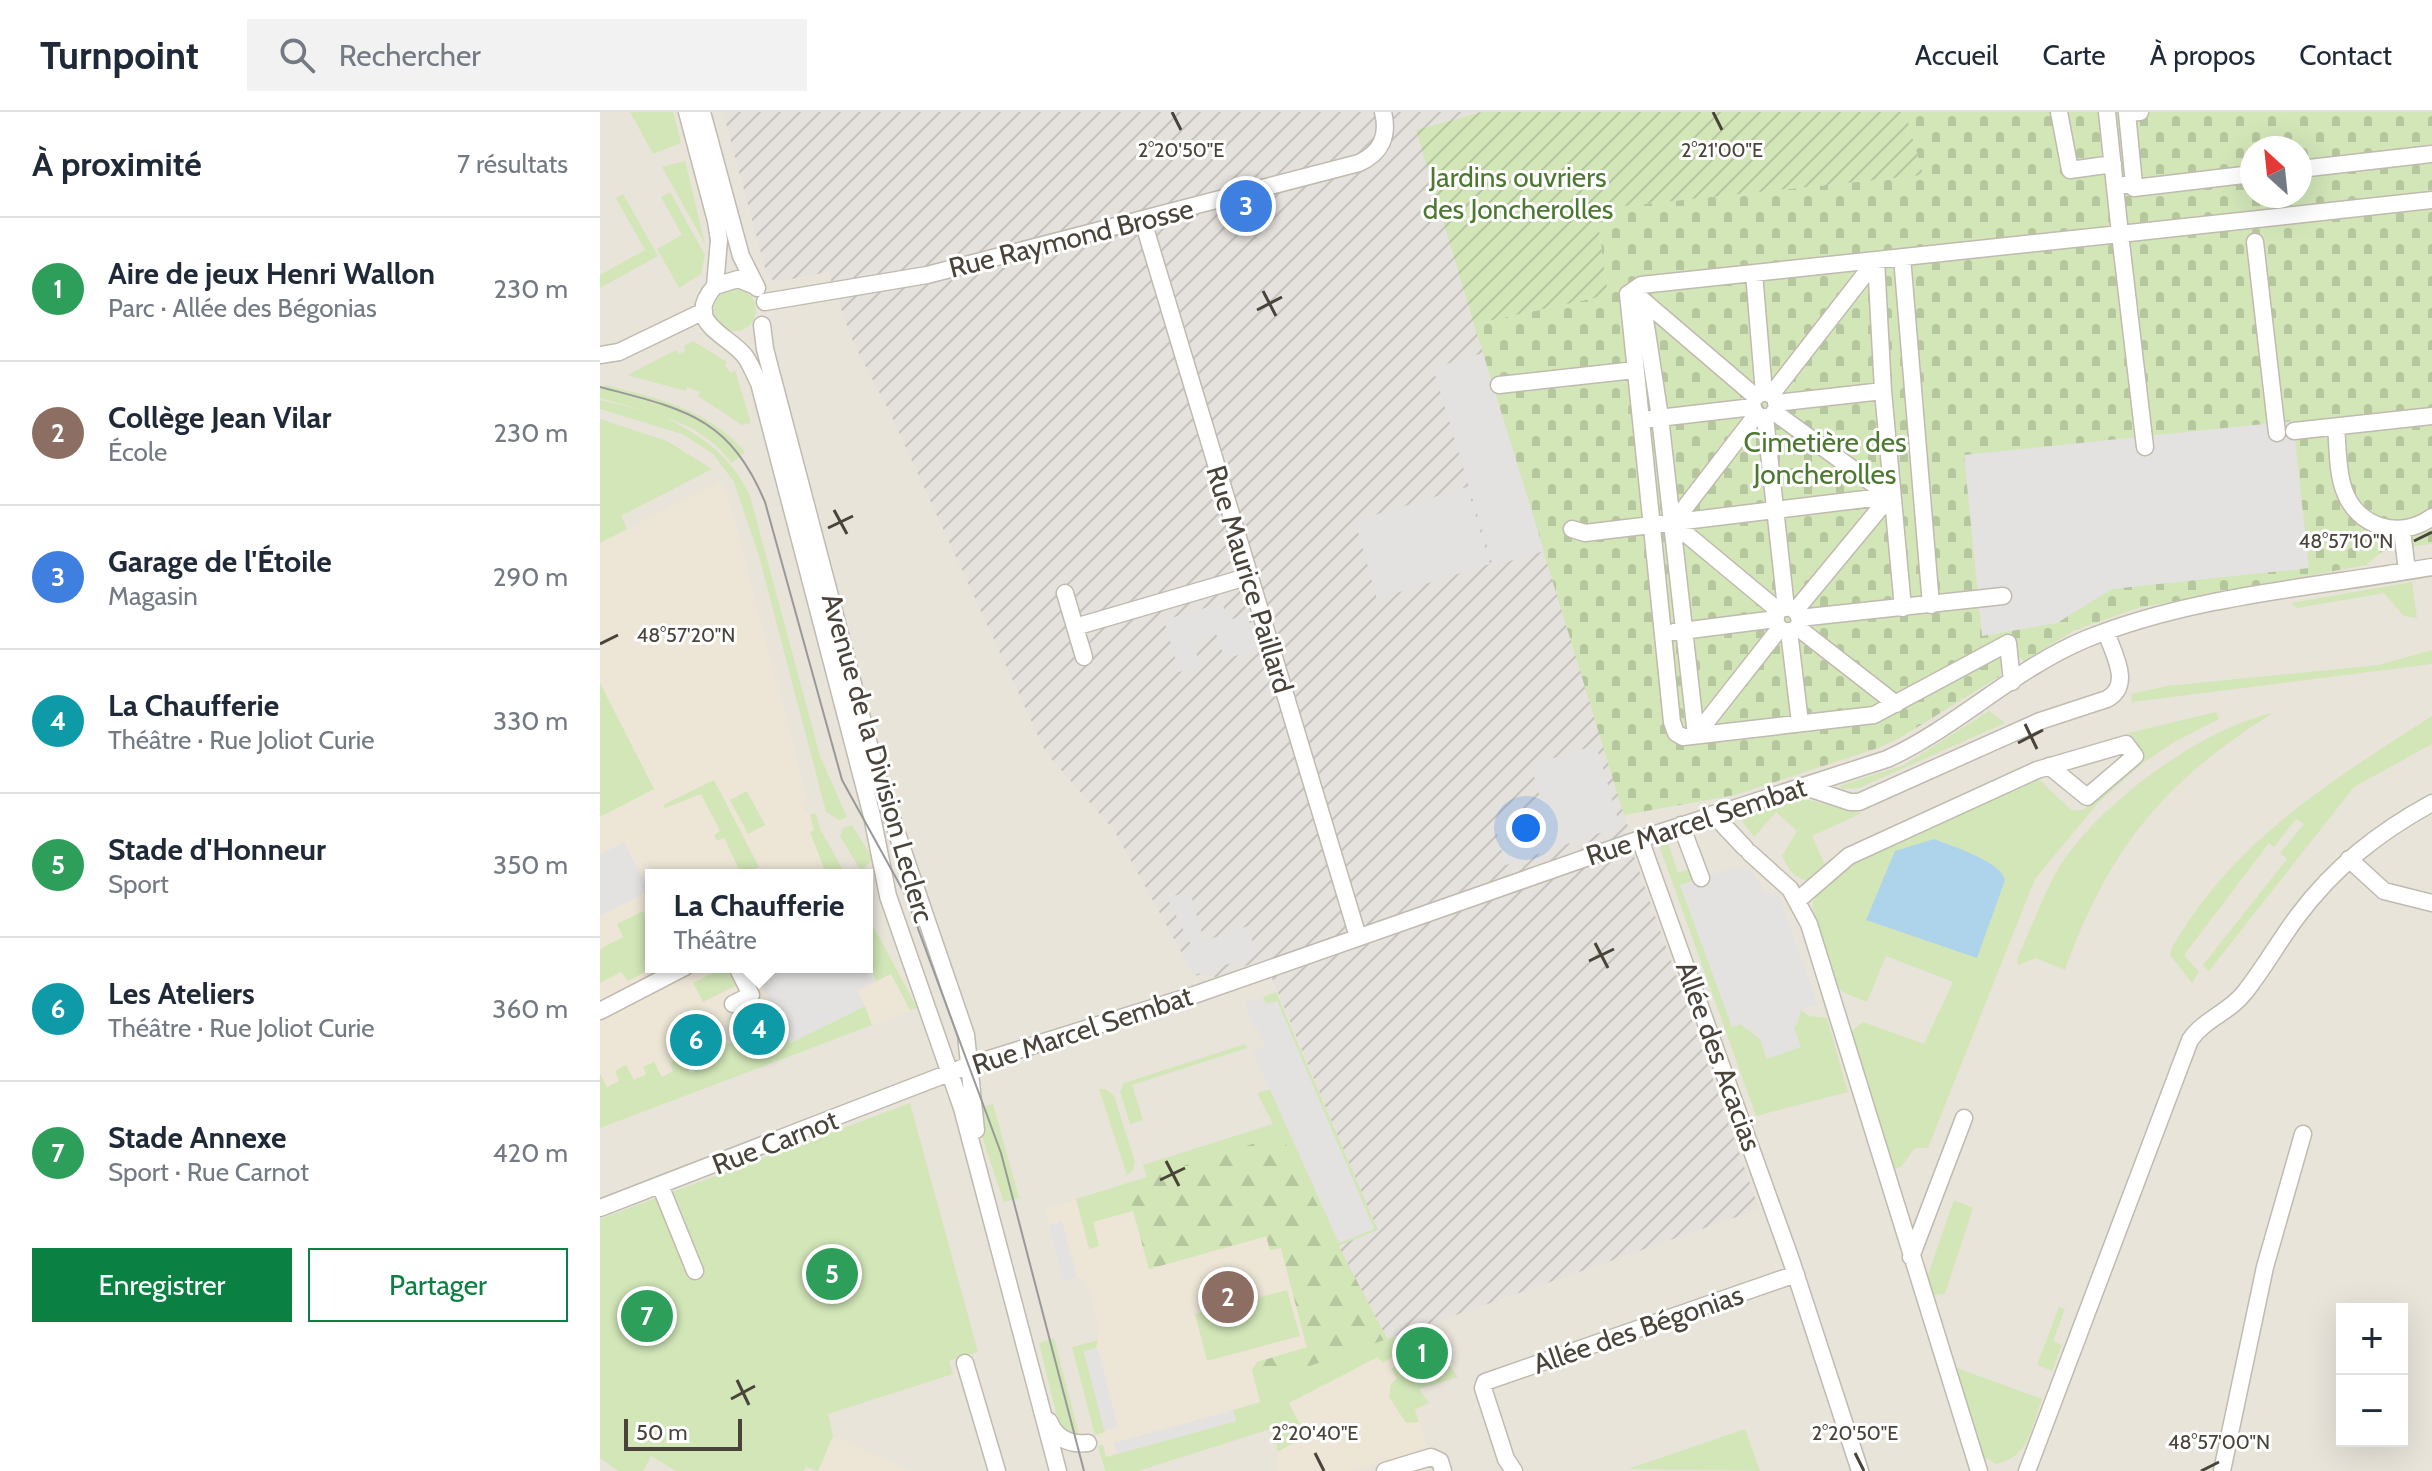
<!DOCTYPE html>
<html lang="fr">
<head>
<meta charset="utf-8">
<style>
  body { margin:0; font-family:Cabin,sans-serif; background:#f2f2f3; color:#1f2937 }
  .controls { position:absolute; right:24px; bottom:24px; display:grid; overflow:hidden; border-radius:0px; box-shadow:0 8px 32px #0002 }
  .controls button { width:72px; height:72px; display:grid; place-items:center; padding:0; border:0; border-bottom:2px solid #e0e1e3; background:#fff; color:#1f2937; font:40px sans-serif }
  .compass { position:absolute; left:1640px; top:24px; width:72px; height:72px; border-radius:50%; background:#fff; box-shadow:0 8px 32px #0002; rotate:333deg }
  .scale { position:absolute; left:24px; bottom:20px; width:118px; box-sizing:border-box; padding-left:8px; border:4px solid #49433a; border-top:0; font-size:22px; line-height:28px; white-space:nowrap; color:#49433a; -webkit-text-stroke:6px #fff; paint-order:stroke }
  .you { position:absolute; left:926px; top:716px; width:28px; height:28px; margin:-20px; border:6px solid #fff; border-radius:50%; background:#1a73e8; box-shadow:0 0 0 12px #1a73e833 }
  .badge { display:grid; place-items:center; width:52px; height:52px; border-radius:50%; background:#0b8043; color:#fff; font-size:26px; font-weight:700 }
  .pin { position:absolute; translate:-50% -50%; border:4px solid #fff; box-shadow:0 2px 8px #0006 }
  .popup { position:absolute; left:45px; top:757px; width:228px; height:104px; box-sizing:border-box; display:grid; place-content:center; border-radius:0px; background:#fff; filter:drop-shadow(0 2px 6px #0005); font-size:26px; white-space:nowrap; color:#747a83 }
  .popup b { font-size:30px; color:#1f2937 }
  .popup::after { content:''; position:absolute; left:50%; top:100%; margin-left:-16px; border:16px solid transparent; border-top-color:#fff }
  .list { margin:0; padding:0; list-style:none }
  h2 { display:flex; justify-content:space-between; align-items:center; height:104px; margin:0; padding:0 32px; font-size:34px }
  h2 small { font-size:26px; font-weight:400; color:#747a83 }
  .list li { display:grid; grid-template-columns:52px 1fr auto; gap:24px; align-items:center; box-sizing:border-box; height:144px; padding:0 32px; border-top:2px solid #e0e1e3 }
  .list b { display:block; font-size:30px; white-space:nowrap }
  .list p { margin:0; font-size:26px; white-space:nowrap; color:#747a83 }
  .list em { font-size:26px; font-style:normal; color:#747a83 }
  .actions { display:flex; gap:16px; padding:24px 32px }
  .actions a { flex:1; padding:18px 0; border:2px solid #0b8043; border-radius:0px; text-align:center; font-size:28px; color:#0b8043 }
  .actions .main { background:#0b8043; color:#fff }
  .icon { flex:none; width:44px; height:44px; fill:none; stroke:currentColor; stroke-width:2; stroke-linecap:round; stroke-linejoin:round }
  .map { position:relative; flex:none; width:1832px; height:1359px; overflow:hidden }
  header { display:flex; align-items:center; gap:48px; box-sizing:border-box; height:112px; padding:0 40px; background:#fff; border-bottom:2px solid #e0e1e3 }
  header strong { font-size:38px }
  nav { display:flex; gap:44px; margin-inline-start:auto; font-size:28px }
  .search { width:560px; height:72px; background:#f2f2f3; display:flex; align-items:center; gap:20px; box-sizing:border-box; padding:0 28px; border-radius:0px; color:#747a83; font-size:30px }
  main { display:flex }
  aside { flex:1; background:#fff }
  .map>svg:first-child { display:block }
</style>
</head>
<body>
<header>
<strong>Turnpoint</strong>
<div class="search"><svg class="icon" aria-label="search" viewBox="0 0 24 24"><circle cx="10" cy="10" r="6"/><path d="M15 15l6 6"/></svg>Rechercher</div>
<nav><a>Accueil</a><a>Carte</a><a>À propos</a><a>Contact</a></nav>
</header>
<main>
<aside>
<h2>À proximité<small>7 résultats</small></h2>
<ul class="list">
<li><span class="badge" style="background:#2e9e5b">1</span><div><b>Aire de jeux Henri Wallon</b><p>Parc · Allée des Bégonias</p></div><em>230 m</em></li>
<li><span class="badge" style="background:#8d6e63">2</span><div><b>Collège Jean Vilar</b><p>École</p></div><em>230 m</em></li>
<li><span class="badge" style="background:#3f7fe0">3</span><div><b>Garage de l'Étoile</b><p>Magasin</p></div><em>290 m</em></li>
<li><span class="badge" style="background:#0f9aa8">4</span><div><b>La Chaufferie</b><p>Théâtre · Rue Joliot Curie</p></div><em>330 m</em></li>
<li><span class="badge" style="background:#2e9e5b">5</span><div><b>Stade d'Honneur</b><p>Sport</p></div><em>350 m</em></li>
<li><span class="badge" style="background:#0f9aa8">6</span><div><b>Les Ateliers</b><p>Théâtre · Rue Joliot Curie</p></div><em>360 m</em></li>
<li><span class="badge" style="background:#2e9e5b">7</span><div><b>Stade Annexe</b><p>Sport · Rue Carnot</p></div><em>420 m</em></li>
</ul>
<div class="actions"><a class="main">Enregistrer</a><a>Partager</a></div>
</aside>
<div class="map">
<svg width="1832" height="1359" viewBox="0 0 1832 1359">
  <defs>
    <pattern id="industrial-furrows" width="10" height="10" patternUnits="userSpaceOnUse" patternTransform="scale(2)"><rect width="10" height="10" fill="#e5e1dd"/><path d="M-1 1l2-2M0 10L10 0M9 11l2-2" fill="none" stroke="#c6c2be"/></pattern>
    <pattern id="forest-firs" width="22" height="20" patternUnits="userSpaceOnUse" patternTransform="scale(2)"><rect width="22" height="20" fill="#d2e6b8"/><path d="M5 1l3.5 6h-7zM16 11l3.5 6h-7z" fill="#b6c69f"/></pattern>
    <pattern id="cemetery-stones" width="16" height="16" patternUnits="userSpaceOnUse" patternTransform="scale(2)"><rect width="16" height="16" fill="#d2e6b8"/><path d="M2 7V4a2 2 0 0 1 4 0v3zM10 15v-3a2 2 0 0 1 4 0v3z" fill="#b6c69f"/></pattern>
    <pattern id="garden-furrows" width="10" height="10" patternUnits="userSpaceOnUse" patternTransform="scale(2)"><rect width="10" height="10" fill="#d2e6b8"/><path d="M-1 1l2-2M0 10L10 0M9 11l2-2" fill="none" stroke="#b6c69f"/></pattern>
  </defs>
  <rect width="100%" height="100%" fill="#f5f2ec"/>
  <!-- residential -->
  <path fill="#e8e4da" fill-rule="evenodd" d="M0 0H1832V1359H0ZM1652 36H1700V84H1652ZM51 763H267V855H51ZM1742 1197H1802V1329H1742Z"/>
  <!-- industrial -->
  <path fill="url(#industrial-furrows)" d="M123 0H882L816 18 1029 718 1025 719 1159 1097 787 1227 737 1133 777 1118 664 847 616 865 594 863 514 718 446 641 290 301 253 230 228 160 186 168H173L167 163Z"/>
  <!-- education -->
  <path fill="#ede6d7" d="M120 370 128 385 190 622 206 687 203 695 205 701 209 700 214 719 211 720 214 734 218 733 227 763H51V855H267V802L317 896 0 1016V431Z
    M681 1023 768 1194 802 1251 827 1335 751 1359H677V1315L538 1359H504L472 1235 498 1227 499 1216 491 1179 481 1165 464 1169 445 1097Z
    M233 1324 299 1354 311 1359H218Z"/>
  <!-- green -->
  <path fill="#d2e6b8" d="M30 0H73L81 31 53 42Z
    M85 49 105 132 62 55Z
    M70 80 105 143 101 162 79 176 57 137 82 123 61 85Z
    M23 82 58 144 0 176V163L45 138 16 86Z
    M114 198a21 21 0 1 1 42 0a21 21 0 1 1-42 0Z
    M93 229 127 250 125 254 131 261 135 258 151 311 142 313 98 284 100 280 87 275 86 279 27 263 76 238 79 242 85 239 84 234Z
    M6 273C60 287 108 297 145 340L132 351C115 329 92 313 66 306 104 325 131 344 150 384L220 644 247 705 239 708 226 700 159 444 134 370 113 342 82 322 0 297V288L49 300 0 286V277Z
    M0 307 67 329 112 357 21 404 27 417 0 431Z
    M1812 470 1817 506 1804 504 1784 481 1697 496 1691 491Z
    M1832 538V552L1532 590 1531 582 1567 574 1779 553Z
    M0 571 54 677 0 705Z
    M1389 599 1405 611 1259 676 1242 677 1239 674 1304 653Z
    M1616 600 1619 607 1574 630 1543 651 1497 692 1435 767 1328 1036H1315L1301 1055 1288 1058 1249 921 1263 910 1324 932 1353 870 1286 844 1267 890 1243 880 1236 872 1212 795 1216 782 1256 744 1423 667 1441 669 1471 698H1483L1545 644 1528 621Z
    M1673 601C1564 669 1508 737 1465 858L1436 846 1418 853 1417 847C1431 817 1442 785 1458 757 1496 694 1601 616 1673 601Z
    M1832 604V632L1754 675 1609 859 1603 853 1687 747 1680 741 1704 712 1696 707 1674 735 1669 731 1584 843 1599 860 1592 871 1570 843 1572 836C1633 728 1730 670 1832 604Z
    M114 668 159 755 142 763 124 726 117 729 114 723 120 719 101 682 65 696 63 693Z
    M147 679 165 713 148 722 130 688Z
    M1201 686 1262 701 1212 724 1227 757 1214 769C1195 768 1190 760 1182 744L1197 719 1176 700 1154 725 1142 709 1148 701Z
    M216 701 220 717 246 763H227L225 759 210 720 214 718 210 703Z
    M252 713 273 747 261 759 240 724 243 716Z
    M1067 728 1078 761 1090 757 1094 769 1081 774 1133 915 1141 912 1160 927 1167 946 1197 912 1201 898 1209 904 1227 906 1248 980 1156 1004 1059 733Z
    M43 799 51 815V855H55L28 869 21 860 0 871V837L23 825 17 812Z
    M267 802 317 896 310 898 291 862 276 869 267 851Z
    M125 855H129L137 873 103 890 93 871Z
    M676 880 778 1118 738 1134 787 1227 822 1216 858 1265 819 1277 829 1291 815 1297 819 1310 806 1311 789 1285 791 1272 797 1266 791 1257 801 1251 797 1243 782 1251 778 1245 689 1291 706 1324 677 1340V1315L538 1359H505L498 1334 503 1333 506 1345 636 1309 633 1298 660 1290 652 1258 657 1250 707 1235 681 1136 670 1138 667 1124 549 1157 533 1099 493 1110 499 1134 489 1137 476 1087 547 1065 543 1053 673 1012 657 981 683 973 674 984 739 1131 773 1117 677 889 666 892 663 885Z
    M172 893 190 931 265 894 272 913 0 1016V961L7 975 19 969 15 959 26 953 34 968 46 962 43 955 54 950 62 965 73 959 70 951 82 946 90 961 102 955 97 944 137 928 144 941 180 922 167 896Z
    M645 932 647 936 532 973 543 1008 530 1012 520 980 524 971Z
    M499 977H506L514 984 535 1050 533 1058 527 1063Z
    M310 991 378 1240 349 1249 353 1262 228 1302 233 1324 218 1359 206 1355 203 1359H76L51 1344 43 1359H18L0 1346V1107Z
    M393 992 419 1086 404 1090 382 1025 379 996Z
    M1354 1088 1373 1096 1345 1182 1327 1183 1324 1174Z
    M687 1178 700 1224 607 1249 595 1202Z
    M1459 1195 1465 1197 1453 1229 1462 1233 1452 1259 1437 1253Z
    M454 1226 480 1326 460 1317 439 1231Z
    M498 1228 496 1236 484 1240 505 1320 495 1323 472 1235Z
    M1354 1255 1442 1287C1430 1318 1430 1344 1396 1352L1382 1344Z
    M1145 1317 1160 1359 1028 1357Z"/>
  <!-- forest -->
  <path fill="url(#forest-firs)" d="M681 1023 787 1227 656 1273 652 1258 657 1250 707 1236 681 1136 670 1138 666 1124 549 1157 526 1072Z"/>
  <!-- cemetery -->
  <path fill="url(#cemetery-stones)" fill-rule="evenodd" d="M1305 0H1832V432L1784 438 1766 453 1538 496 1475 518 1424 549 1418 544 1402 552 1400 564 1298 627 1278 636 1135 683 1024 703 874 212 1008 183 996 97 1323 63ZM1652 36H1700V84H1652Z"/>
  <!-- garden -->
  <path fill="url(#garden-furrows)" d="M882 0H1305L1323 63 996 97 1008 183 874 212 816 18Z"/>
  <!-- parking -->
  <path fill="#e4e2e0" d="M883 241 944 439 893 454 833 256Z
    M1693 309 1709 456 1512 477 1457 511 1382 524 1364 343Z
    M867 375 890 452 777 487 755 409Z
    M622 491 628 508 647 503 659 537 625 547 616 522 593 529 600 554 579 560 564 508Z
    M996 633 1020 714 906 753 893 709 942 693 931 653Z
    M24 730 49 779 0 804V742Z
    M1135 755 1152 759 1165 780 1178 782 1217 892 1201 898 1194 916 1201 935 1167 947 1160 927 1141 912 1132 915 1080 773Z
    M590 779 604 829 648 814 656 843 594 863 581 841 592 835 567 786Z
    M267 851 276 869 257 879 265 894 190 931 153 855H267Z
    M663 885 666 892 677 889 774 1117 739 1131 653 940 666 934 657 915 654 916 645 891Z
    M462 1109 477 1165 464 1169 449 1113Z
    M498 1236 518 1315 504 1318 484 1239Z
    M633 1298 636 1309 517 1342 514 1331Z"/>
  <!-- water -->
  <path fill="#aed4ec" d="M1334 727C1351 734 1401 749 1405 768L1377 846 1266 808 1295 739Z"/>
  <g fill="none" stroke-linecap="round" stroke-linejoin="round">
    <defs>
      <path id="minor" d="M87 0 116 109 119 128 115 174
        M102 0 141 144 157 176
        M1459 0 1470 58 1513 52
        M1507 0 1520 122 1832 88
        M1700 57 1832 42
        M1534 72V76L1652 62
        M1524 73 1534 72 1527 1 1540 0
        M543 109 758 825
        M1655 130 1677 321
        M1302 145 1331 493
        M1154 161 1164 281
        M153 173 138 167 115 174C83 210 125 221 144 243 150 250 154 262 159 271L272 704 288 784 362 996 458 1359
        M1039 185 1156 285
        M1042 188 1060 305 1096 623
        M165 190 327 163 759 51C781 41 789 24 783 0
        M162 213 165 237 277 663 366 923 376 1018
        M0 243 19 240 104 199
        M899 273 1035 258
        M1283 279 1303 496
        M1171 283 1276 148
        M1176 291 1283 279 1276 148
        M1174 300 1290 384
        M1157 302 1073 411 1179 499
        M1165 305 1186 496
        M1050 307 1153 295
        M1736 315C1738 335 1737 359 1744 378 1757 416 1801 428 1832 405
        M1694 319 1832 304
        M972 417 985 421 1290 384 1195 499
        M1802 418 1807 459
        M465 481 475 515 650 464
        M1199 506 1403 484
        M475 515 484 545
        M1197 515 1296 592
        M1189 519 1200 611
        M1074 520 1176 507
        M1412 570 1408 531 1274 603 1083 625 1076 621 1072 610 1028 182 1041 173 1520 122 1545 335
        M1096 623 1180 516
        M1202 674 1250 690H1259L1440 609 1507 587C1533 573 1513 541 1506 520
        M1113 702 1145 736
        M1081 713 1101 766
        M1040 727 1191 1148 1260 1359
        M1150 741 1190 777 1209 812 1379 1359
        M1749 747 1784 779 1832 791
        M1198 788 1249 744 1437 658 1526 632 1535 644 1487 685 1449 654
        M133 892 151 883 137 855
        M0 899 85 855
        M60 1073 95 1159
        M0 1096 367 954 594 883 1040 727 1287 647C1357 615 1414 557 1486 527 1594 483 1718 475 1832 455
        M1311 1145 1364 1006
        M365 1251 397 1359
        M449 1309C456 1327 470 1333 488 1331
        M785 1359 831 1345 840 1349 843 1359
        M914 1359 906 1347 883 1276 885 1270 1196 1162
        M1427 1359 1590 928C1604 907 1630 900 1645 880 1664 856 1679 829 1697 805 1734 755 1779 720 1832 691
        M1622 1359 1665 1155 1703 1022"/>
    </defs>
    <!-- minor casing -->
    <use href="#minor" stroke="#c0baaf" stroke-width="19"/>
    <!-- minor -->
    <use href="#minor" stroke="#fff" stroke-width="16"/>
    <!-- tram -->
    <path stroke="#999" stroke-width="2" d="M0 275C83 297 129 304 165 390L242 668 306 784 401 1041 484 1359"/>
  </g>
  <!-- ticks -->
  <path fill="none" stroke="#49433a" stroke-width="3" d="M572 0 581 18M1113 0 1122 18M663 179 676 204M657 198 682 185M234 398 247 422M228 416 253 404M1814 429 1832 420M0 532 18 523M1425 612 1437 637M1418 631 1443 618M995 831 1008 856M989 849 1014 837M566 1049 579 1074M560 1068 585 1056M137 1268 149 1293M131 1287 155 1274M715 1341 724 1359M1255 1341 1264 1359M1601 1359 1619 1350"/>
  <g text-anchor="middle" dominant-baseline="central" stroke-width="6" stroke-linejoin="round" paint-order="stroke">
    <!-- park labels -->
    <g font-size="28" fill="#4d7830" stroke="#fff">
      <text x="918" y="65">Jardins ouvriers<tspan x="918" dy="32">des Joncherolles</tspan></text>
      <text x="1225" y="330">Cimetière des<tspan x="1225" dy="32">Joncherolles</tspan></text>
    </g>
    <!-- street labels -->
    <g font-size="28" fill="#49433a" stroke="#fff">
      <text transform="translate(471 126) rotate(-14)">Rue Raymond Brosse</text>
      <text transform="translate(650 467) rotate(73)">Rue Maurice Paillard</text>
      <text transform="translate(278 646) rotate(74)">Avenue de la Division Leclerc</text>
      <text transform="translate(1096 709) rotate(-18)">Rue Marcel Sembat</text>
      <text transform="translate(482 918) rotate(-18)">Rue Marcel Sembat</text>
      <text transform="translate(1119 944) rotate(70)">Allée des Acacias</text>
      <text transform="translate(175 1030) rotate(-21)">Rue Carnot</text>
      <text transform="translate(1038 1217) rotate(-19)">Allée des Bégonias</text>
    </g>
  </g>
  <g font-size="20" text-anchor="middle" fill="#49433a" stroke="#fff" stroke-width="6" stroke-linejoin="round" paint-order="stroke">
    <text x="581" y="45">2°20'50"E</text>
    <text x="1122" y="45">2°21'00"E</text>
    <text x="1746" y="436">48°57'10"N</text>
    <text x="86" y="530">48°57'20"N</text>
    <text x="715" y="1328">2°20'40"E</text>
    <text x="1255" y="1328">2°20'50"E</text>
    <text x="1619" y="1337">48°57'00"N</text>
  </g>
</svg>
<div class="controls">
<button>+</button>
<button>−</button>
</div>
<svg class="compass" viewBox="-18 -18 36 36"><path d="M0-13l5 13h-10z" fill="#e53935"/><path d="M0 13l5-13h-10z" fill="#747a83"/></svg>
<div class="scale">50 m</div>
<div class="you"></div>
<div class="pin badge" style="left:822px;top:1241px;background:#2e9e5b">1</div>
<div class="pin badge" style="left:628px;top:1185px;background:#8d6e63">2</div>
<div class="pin badge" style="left:646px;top:94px;background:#3f7fe0">3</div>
<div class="pin badge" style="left:159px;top:917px;background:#0f9aa8">4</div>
<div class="popup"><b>La Chaufferie</b>Théâtre</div>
<div class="pin badge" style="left:232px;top:1162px;background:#2e9e5b">5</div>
<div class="pin badge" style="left:96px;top:928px;background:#0f9aa8">6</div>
<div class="pin badge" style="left:47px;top:1204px;background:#2e9e5b">7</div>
</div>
</main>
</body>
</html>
